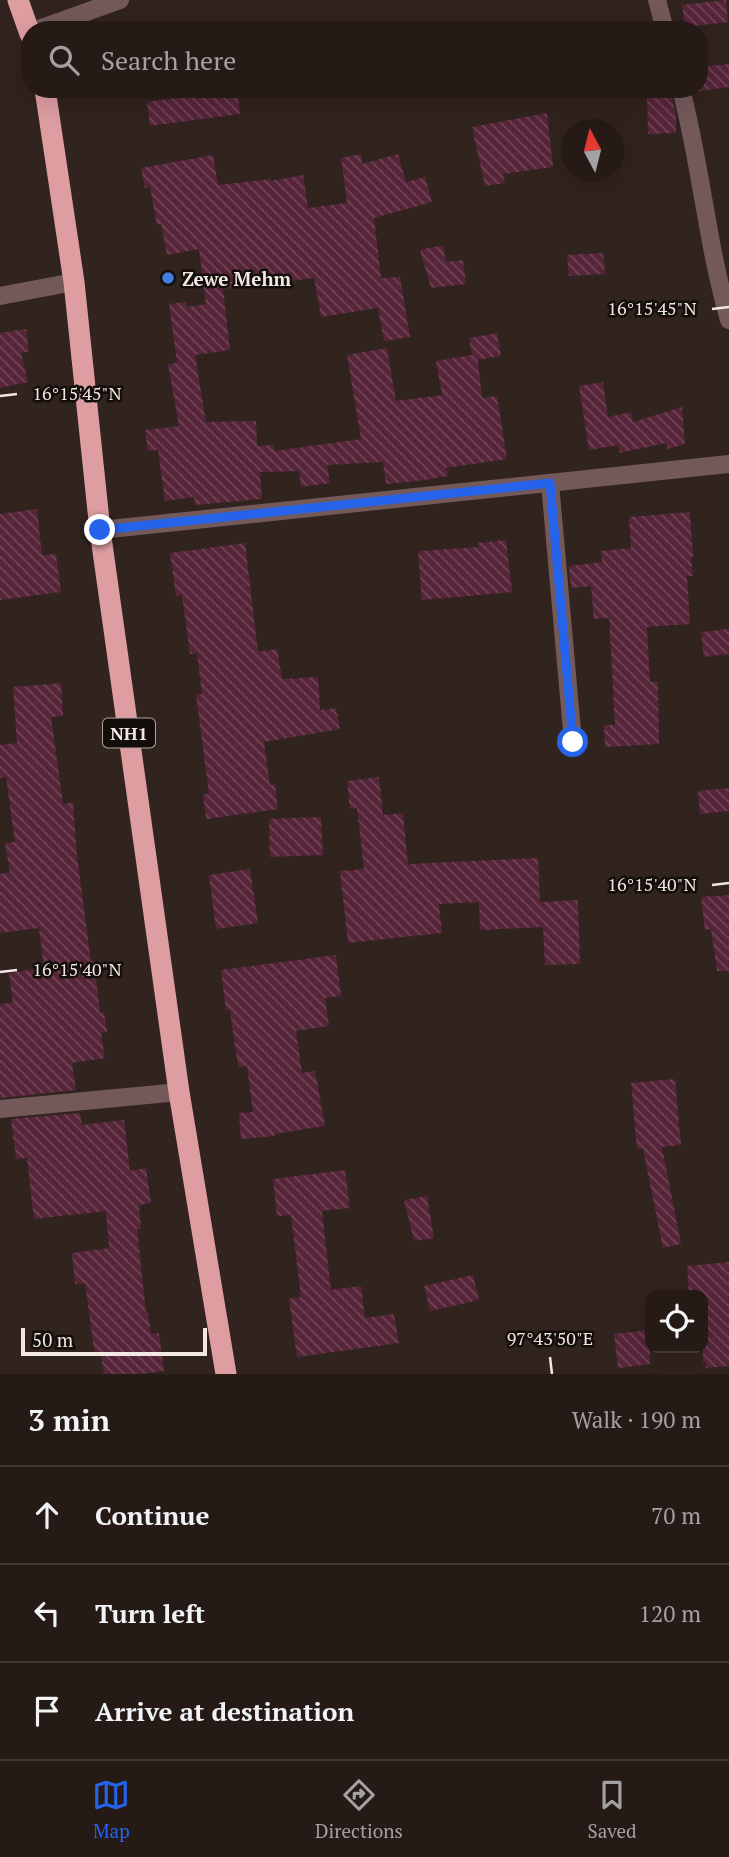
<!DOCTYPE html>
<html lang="en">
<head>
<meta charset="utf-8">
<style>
  body { margin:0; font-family:"PT Serif",serif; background:#2d231f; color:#f1f3f6 }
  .controls { position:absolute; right:21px; bottom:21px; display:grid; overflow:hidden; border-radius:14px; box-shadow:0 7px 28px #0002 }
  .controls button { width:63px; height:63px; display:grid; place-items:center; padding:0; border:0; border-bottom:2px solid #423835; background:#251a16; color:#f1f3f6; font:35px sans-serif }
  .compass { position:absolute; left:561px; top:119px; width:63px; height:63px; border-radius:50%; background:#251a16; box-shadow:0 7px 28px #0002; rotate:353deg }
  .scale { position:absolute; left:21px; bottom:18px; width:186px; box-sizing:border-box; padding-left:7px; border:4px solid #f1e7e3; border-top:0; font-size:19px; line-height:24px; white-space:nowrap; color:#f1e7e3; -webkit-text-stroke:5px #140e0b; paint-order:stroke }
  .stop { position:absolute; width:21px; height:21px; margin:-16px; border:5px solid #2563eb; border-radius:50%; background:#fff }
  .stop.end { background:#2563eb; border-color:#fff; box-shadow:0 2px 7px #0008 }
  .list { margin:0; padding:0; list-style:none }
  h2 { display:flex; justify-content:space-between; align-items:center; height:91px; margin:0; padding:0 28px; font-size:30px }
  h2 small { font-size:23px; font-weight:400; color:#a3a1a1 }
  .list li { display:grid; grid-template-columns:46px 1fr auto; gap:21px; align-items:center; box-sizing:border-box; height:98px; padding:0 28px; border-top:2px solid #423835 }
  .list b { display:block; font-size:26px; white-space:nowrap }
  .list em { font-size:23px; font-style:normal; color:#a3a1a1 }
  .icon { flex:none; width:38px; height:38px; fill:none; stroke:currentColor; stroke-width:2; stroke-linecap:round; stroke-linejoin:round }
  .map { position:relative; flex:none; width:729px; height:1374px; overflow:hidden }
  .search { position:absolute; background:#251a16; box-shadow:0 7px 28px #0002; left:21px; right:21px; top:21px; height:77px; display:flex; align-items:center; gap:18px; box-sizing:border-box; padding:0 24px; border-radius:28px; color:#a3a1a1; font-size:26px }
  .sheet { height:385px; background:#251a16 }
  nav { display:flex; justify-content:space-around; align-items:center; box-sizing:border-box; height:98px; border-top:2px solid #423835; background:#251a16; font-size:19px; color:#a3a1a1 }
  nav a { display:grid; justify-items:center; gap:4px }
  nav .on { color:#2563eb }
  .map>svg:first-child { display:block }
</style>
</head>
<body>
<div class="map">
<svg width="729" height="1374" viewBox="0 0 729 1374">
  <defs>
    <pattern id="building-back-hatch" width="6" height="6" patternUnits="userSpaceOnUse" patternTransform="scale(1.75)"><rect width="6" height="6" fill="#57253a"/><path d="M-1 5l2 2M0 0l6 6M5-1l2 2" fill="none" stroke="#704556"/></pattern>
  </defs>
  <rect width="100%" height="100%" fill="#31231d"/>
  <!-- building -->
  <path fill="url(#building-back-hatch)" d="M726 0 728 22 685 27 682 5Z
    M729 64V87L699 91V67Z
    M647 89H670L676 115V133L648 134Z
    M237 90 240 114 150 126 147 102Z
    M547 113 553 167 503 174 505 183 485 186 472 127Z
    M361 154 362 164 398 154 406 182 425 177 432 202 374 218 381 278 400 277 410 337 384 341 378 308 321 317 314 278 223 289 230 350 195 355 206 422 256 421 257 446 274 445V451L361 439 347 355 387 348 396 401 442 395 436 361 472 355 469 338 497 333 501 356 478 360 482 398 497 396 507 459 446 468 448 476 425 480 386 484 383 462 327 465 330 483 301 487 299 471 260 472 262 499 195 505 194 497 165 501 158 450 148 451 145 430 179 426 168 364 177 363 169 304 186 302 187 307 206 304 199 249 167 255 161 224 157 225 150 187 145 188 141 168 213 155 218 185 271 179V181L303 175 308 208 347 203 341 158Z
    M443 245 446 262 463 260 466 284 431 288 420 250Z
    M603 253 605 274 569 276 567 255Z
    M26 329 29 352 21 353 28 382 0 388V333Z
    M603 382 608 417 631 412 633 422 682 407 685 444 668 449 666 443 620 453 618 445 589 450 579 386Z
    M37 509 42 555 56 554 61 592 0 600V514Z
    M690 512 693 557H691L693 576H687L690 624 647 627 650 682H658L659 744 605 747 604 725H615L609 618 594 619 591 586 571 588 569 566 602 562 601 551 631 548 629 517Z
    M506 540 512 592 422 600 418 551 479 547 478 543Z
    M245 543 258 652 277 649 282 679 318 677 320 710 336 708 340 729 264 742 270 785 275 784 278 809 206 819 203 794H209L196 695 202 694 197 653 190 654 182 595 176 596 170 553Z
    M729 629V654L704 657 701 632Z
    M61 683 63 716 51 717 63 804 73 802 77 856 91 961H94L100 1013 104 1012 107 1032 101 1033 105 1058 72 1063 76 1090 0 1098V1004L13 1003 9 973 44 968 39 928 0 933V874L10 872 5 843 15 842 6 777 0 778V745L17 743 13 687Z
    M379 777 383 815 403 813 408 864 538 858 540 902 578 900 580 964 545 965 543 927 480 930 479 902 439 904 442 933 348 943 340 871 364 869 357 808 350 809 347 781Z
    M729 788V811L700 814 698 791Z
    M321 817 323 855 270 857 269 819Z
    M250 869 258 923 216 929 209 875Z
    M729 895V971H717L711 929 705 930 701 897Z
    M336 955 341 996 325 998 329 1026 296 1031 302 1073 315 1071 325 1126 274 1134 275 1136 241 1139 239 1113 253 1112 247 1066 238 1067 230 1010H226L221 970Z
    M675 1079 681 1145 662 1147 681 1244 663 1248 643 1149H637L631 1083Z
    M80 1113 82 1125 124 1120 130 1171 146 1168 151 1203 139 1205 141 1229H137L146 1313H148L151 1334 159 1333 164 1371 141 1374H104L101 1356H95L85 1283 75 1284 72 1253 109 1248 106 1211 34 1219 27 1158 16 1159 11 1119Z
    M345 1170 350 1208 322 1211 331 1290 361 1286 365 1318 394 1314 399 1343 297 1357 289 1299 301 1297 291 1215 277 1216 273 1179Z
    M427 1196 434 1238 414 1241 404 1200Z
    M729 1262V1366L706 1368V1362L703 1363V1295H689L687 1266Z
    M473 1275 479 1300 430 1311 424 1286Z
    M650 1330V1364L618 1368 614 1334Z"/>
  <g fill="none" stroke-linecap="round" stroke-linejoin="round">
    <!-- street -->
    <path stroke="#74595a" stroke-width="18" d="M657 0 665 30
      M36 30 120 0
      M681 89C701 165 707 244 729 320
      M0 296 74 282
      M550 483 573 742
      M100 530 729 464
      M0 1109 179 1092"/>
    <!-- highway -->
    <path stroke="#de9da1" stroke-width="21" d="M18 0 30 34
      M45 89 74 282 100 530 179 1092 226 1374"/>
  </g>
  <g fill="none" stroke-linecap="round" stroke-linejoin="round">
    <!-- route -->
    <path stroke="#2563eb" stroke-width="9" d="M100 530 550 483 573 742"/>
  </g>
  <!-- ticks -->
  <path fill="none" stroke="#f1e7e3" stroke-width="2.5" d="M712 309 729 307M0 396 17 394M712 885 729 883M0 972 17 970M550 1357 552 1374"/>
  <!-- markers -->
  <circle fill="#3f7fe0" stroke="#140e0b" stroke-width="2.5" cx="168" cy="278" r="7"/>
  <g text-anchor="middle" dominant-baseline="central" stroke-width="5" stroke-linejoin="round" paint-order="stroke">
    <!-- shield labels -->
    <rect fill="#140e0b" stroke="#afa6a2" stroke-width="2" x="103" y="718.5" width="52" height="29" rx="5"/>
    <g font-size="18" font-weight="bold" fill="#f1e7e3">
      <text x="129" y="733">NH1</text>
    </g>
    <!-- poi labels -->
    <g font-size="19" font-weight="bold" fill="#f1e7e3" stroke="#140e0b" text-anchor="start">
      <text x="182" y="278">Zewe Mehm</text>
    </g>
  </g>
  <g font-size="18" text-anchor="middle" fill="#f1e7e3" stroke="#140e0b" stroke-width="5" stroke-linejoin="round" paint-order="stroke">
    <text x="652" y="315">16°15'45"N</text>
    <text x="77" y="400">16°15'45"N</text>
    <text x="652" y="891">16°15'40"N</text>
    <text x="77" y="976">16°15'40"N</text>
    <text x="550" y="1345">97°43'50"E</text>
  </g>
</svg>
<div class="controls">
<button><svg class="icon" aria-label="locate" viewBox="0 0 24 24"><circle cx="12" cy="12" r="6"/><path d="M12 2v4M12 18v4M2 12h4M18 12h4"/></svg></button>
</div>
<svg class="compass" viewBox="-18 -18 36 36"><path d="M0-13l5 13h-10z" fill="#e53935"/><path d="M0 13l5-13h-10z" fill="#a3a1a1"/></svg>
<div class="scale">50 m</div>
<div class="stop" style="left:573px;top:742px"></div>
<div class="stop end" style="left:100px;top:530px"></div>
<div class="search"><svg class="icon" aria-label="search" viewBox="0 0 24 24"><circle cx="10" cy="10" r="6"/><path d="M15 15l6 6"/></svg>Search here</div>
</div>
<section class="sheet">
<h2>3 min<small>Walk · 190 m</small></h2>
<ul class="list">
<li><svg class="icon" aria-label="ahead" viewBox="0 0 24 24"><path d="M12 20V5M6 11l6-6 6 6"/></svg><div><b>Continue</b></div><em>70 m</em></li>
<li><svg class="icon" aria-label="left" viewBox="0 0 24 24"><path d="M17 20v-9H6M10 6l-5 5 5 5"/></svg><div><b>Turn left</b></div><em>120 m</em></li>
<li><svg class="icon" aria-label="arrive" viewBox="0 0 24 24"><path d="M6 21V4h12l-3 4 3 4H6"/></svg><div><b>Arrive at destination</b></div></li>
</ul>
</section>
<nav>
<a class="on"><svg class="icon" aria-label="map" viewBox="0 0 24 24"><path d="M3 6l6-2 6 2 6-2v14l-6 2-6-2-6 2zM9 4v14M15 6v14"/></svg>Map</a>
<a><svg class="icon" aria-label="directions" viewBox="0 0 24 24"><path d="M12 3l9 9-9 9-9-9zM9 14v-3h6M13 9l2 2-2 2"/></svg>Directions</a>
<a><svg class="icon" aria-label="saved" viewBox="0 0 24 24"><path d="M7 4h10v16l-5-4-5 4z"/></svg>Saved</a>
</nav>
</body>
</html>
